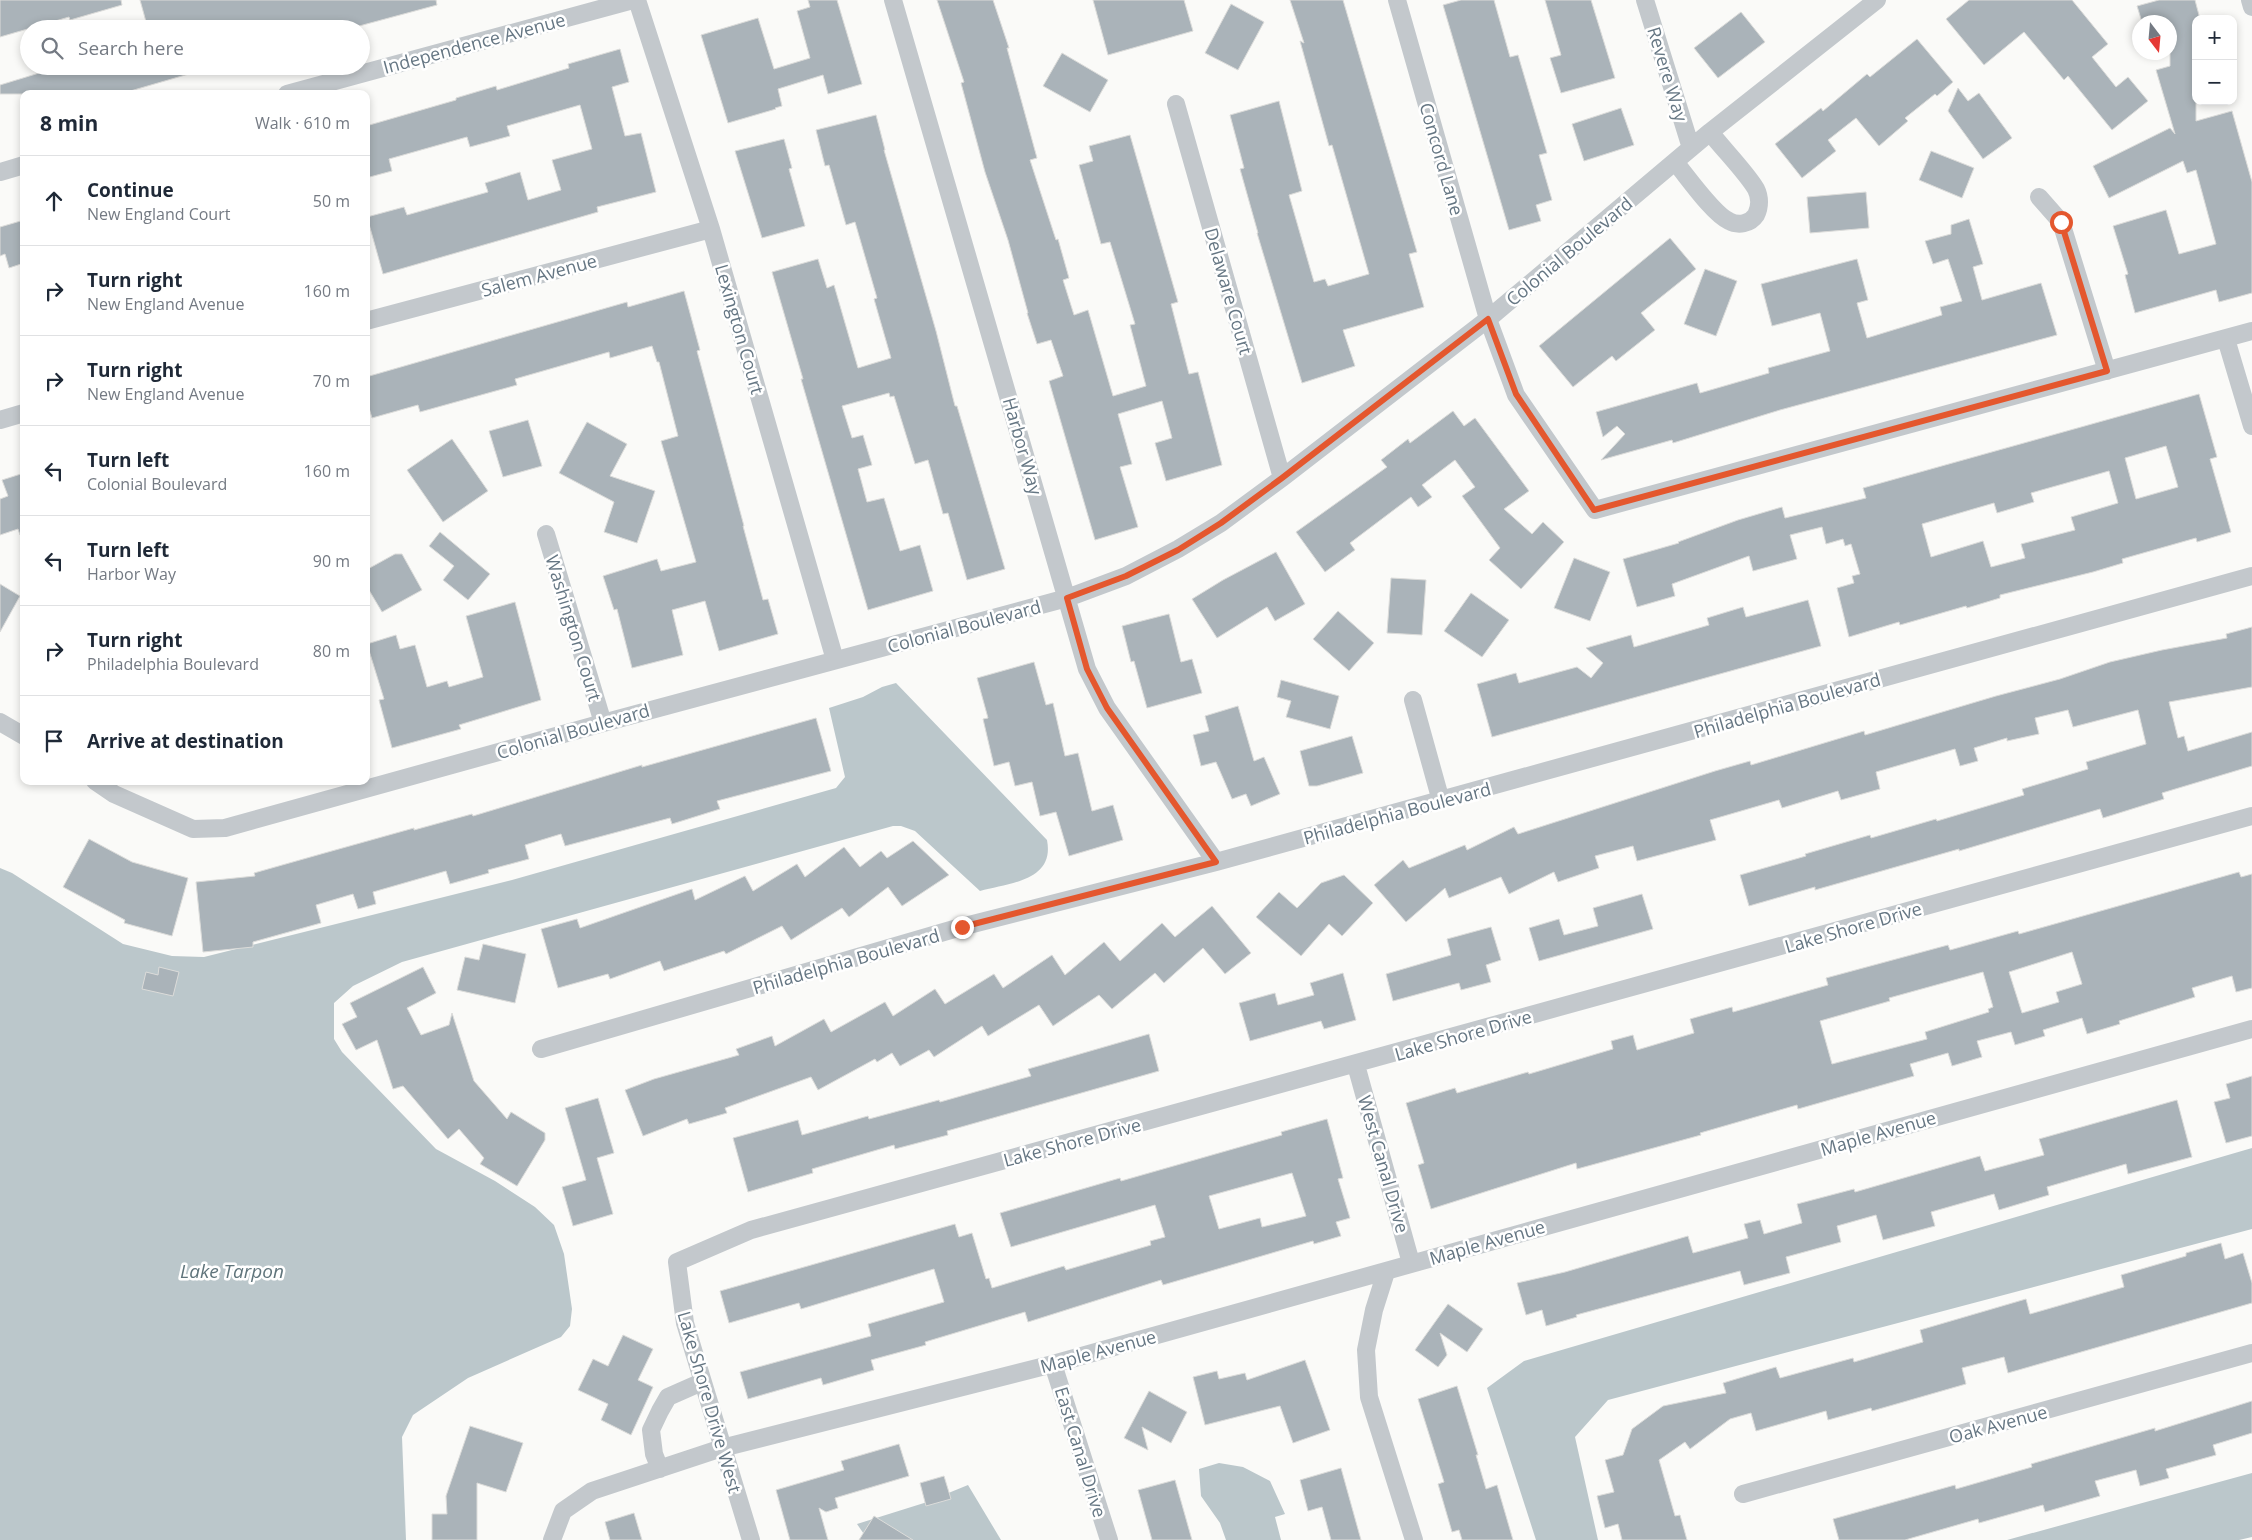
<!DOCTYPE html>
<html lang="en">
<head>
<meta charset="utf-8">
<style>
  body { margin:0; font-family:"Open Sans",sans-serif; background:#f6f6f7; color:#1f2937 }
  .controls { position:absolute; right:15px; top:15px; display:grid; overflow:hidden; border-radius:10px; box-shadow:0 2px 8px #0003 }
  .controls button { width:45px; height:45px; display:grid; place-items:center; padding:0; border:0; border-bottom:1px solid #e0e1e3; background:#fff; color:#1f2937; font:25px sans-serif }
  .compass { position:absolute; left:2132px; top:15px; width:45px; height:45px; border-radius:50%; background:#fff; box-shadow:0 2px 8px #0003; rotate:164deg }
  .stop { position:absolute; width:15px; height:15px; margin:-11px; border:4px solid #e4572e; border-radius:50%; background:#fff }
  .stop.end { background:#e4572e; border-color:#fff; box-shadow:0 1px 5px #0008 }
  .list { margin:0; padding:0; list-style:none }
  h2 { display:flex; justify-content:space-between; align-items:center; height:65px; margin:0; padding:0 20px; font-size:21px }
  h2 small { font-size:16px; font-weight:400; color:#747a83 }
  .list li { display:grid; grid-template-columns:32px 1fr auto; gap:15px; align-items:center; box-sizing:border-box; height:90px; padding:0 20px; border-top:1px solid #e0e1e3 }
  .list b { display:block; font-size:19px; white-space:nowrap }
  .list p { margin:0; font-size:16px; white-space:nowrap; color:#747a83 }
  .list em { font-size:16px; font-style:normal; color:#747a83 }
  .icon { flex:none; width:28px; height:28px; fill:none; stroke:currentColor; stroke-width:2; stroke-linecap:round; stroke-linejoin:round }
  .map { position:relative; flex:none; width:2252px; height:1540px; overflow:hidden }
  .search { position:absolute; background:#fff; box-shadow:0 2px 8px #0003; left:20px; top:20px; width:350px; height:55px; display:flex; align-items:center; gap:12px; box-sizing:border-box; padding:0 18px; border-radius:28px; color:#747a83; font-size:19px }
  .panel { position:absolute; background:#fff; box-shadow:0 2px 8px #0003; left:20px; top:90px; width:350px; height:695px; border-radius:10px }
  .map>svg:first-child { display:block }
</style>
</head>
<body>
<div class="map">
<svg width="2252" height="1540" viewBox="0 0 2252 1540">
  <rect width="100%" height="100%" fill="#fafaf8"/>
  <!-- water -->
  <path fill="#bbc7cb" d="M896 683 1047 840C1055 881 1009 883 980 891L915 831 901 826H893L402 962 353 986 334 1003V1039L342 1052 436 1149 495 1181 535 1207 554 1225 564 1254 572 1309 570 1326 561 1337 468 1378 413 1415 402 1437 406 1540H0V868L12 873 123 944 172 956 204 957 512 880 836 788 845 777 829 708 863 697 882 687Z
    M2252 1148V1229L1608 1400 1575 1437 1598 1540H1536L1487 1388 1524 1361Z
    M1219 1463 1243 1467 1270 1481 1285 1514 1275 1517 1281 1540H1226L1220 1523 1201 1496 1199 1469Z
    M2252 1473V1537L2239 1540H2007Z
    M968 1485 1001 1540H868L857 1524 924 1503Z"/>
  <!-- building -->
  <path fill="#aab3b9" stroke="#dcdcda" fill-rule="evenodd" d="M0 0H121L122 5 70 20 69 17 0 37Z
    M140 0H436L437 5 348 29H148Z
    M808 0H837L862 84 828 94 823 75 778 89 782 106 775 108 776 109 728 123 701 35 758 18 774 69 810 58 797 11 810 7Z
    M937 0H993L1009 48H1007L1037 158 1030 160 1056 240 1058 239 1069 278 1063 280 1074 315 1088 310 1113 396 1146 386 1130 325 1135 324 1110 242 1101 244 1079 165 1093 161 1089 146 1130 135 1178 302 1171 304 1189 374 1198 372 1222 465 1166 481 1155 443 1172 438 1162 401 1118 414 1132 464 1120 467 1138 527 1095 540 1049 381 1063 376 1051 340 1037 344 1027 313H1028L1008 240 985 172 961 83 964 82Z
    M1093 0H1184L1193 31 1108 55Z
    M1290 0H1343L1417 252 1409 254 1424 307 1343 330 1355 366 1302 383 1257 233H1258L1240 169 1244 168 1230 115 1279 101 1302 191 1289 195 1314 282 1325 279 1328 286 1369 274 1332 145 1329 146 1300 41 1304 43Z
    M1461 0H1494L1510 57 1518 55 1547 153 1539 155 1552 200 1536 205 1541 221 1509 230 1443 5Z
    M1545 0H1591L1615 78 1561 93 1550 58 1561 55Z
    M1969 0H2072L2108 44 2092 57 2116 87 2128 77 2148 101 2112 130 2068 76 2064 80 2024 32 1984 65 1946 19Z
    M2159 0H2195L2200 19H2196V121L2232 111 2252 182V293L2219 302 2216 290 2135 313 2125 275 2128 274 2113 226 2166 210 2179 254 2216 244 2196 170 2187 173 2183 161 2109 198 2093 166 2170 128 2175 134 2156 70 2170 66V22H2142L2137 6Z
    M1231 4 1264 22 1238 70 1205 53Z
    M1741 12 1765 42 1718 78 1694 48Z
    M1917 39 1953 82 1937 96 1935 94 1905 118 1908 121 1879 146 1856 118 1828 140 1836 151 1802 178 1775 144 1821 108 1823 111 1867 74 1870 77Z
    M620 49 629 82 612 87 625 136 641 133 656 192 597 207 598 212 383 274 367 217 404 207 407 215 488 192 485 183 520 172 528 200 561 190 552 160 592 149 580 105 507 126 510 136 470 147 467 137 389 159 392 171 366 178V126L456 100V98L496 86 497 90 569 68 568 64Z
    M1062 53 1108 80 1090 112 1043 86Z
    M62 66H198L199 71 120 94H0V85Z
    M1958 88 1968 101 1979 93 2012 138 1983 159 1948 111Z
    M1621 108 1634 145 1584 161 1572 124Z
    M876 115 885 150H884L936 331 955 406H957L1005 569 967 580 948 513 943 514 928 460 915 464 894 396 890 397 889 393 842 406 852 438 863 435 872 465 858 469 867 502 884 498 900 551 920 545 933 591 868 610 801 379H803L772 272 818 259 827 288 834 285 858 368 891 358 874 299 877 298 855 222 846 225 829 165 825 166 816 130Z
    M784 139 792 168 789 169 805 226 762 238 735 151Z
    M1931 151 1974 168 1962 198 1919 180Z
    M1866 192 1869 228 1810 233 1807 197Z
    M1969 219 1983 264 1973 267 1982 300 2041 283 2057 335 1780 410 1673 443 1672 440 1601 460 1625 434 1617 426 1603 437 1596 412 1697 383 1700 393 1769 373 1768 368 1830 351 1820 313 1772 326 1761 284 1857 259 1868 300 1857 303 1867 338 1942 315 1940 307 1962 301 1948 259 1933 264 1925 241 1951 234V225Z
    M24 220V263L9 268 5 254 0 256V227Z
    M1670 238 1696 269 1641 313 1655 330 1616 361 1612 356 1573 387 1539 346Z
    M1705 269 1737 281 1716 336 1684 324Z
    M684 291 700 350 697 351 744 526H743L763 600 768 599 778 634 719 651 705 601 672 610 683 655 632 668 617 609 614 610 603 576 657 559 661 571 696 562 661 441 678 436 659 362H657L652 346 610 358 609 352 515 379 517 385 420 412 418 405 372 418 366 398V377L627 302 628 307Z
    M2199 394 2217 457 2210 459 2231 532 2197 542 2196 538 2122 559 2123 563 2093 572 2000 595V598L1967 608 1966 606 1900 625 1899 622 1849 637 1837 588 1854 583 1852 576 1860 574 1851 544 1845 546 1843 539 1826 544 1822 527 1790 535 1797 559 1753 571 1749 556 1672 584 1675 596 1637 607 1623 559 1679 543 1678 542 1738 520 1782 507 1785 518 1866 498 1863 488ZM2166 446 2178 487 2136 499 2125 458ZM2109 471 2118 503 2071 517 2075 530 2021 544 2025 558 1991 567 1983 541 1931 557 1922 524 1994 503 1997 513 2034 502 2031 493Z
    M1453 411 1464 426 1475 418 1529 491 1504 509 1532 534 1543 522 1564 542 1521 589 1489 560 1500 548 1462 496 1475 487 1455 460 1422 485 1432 497 1418 507 1411 497 1350 543 1355 550 1325 572 1296 532 1387 467 1381 460 1408 439 1410 443Z
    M528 420 542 466 503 477 489 431Z
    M587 422 627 444 610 476 655 491 637 543 604 532 614 502 559 473Z
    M452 439 488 491 443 522 407 470Z
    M24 473V534L20 535 18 529 0 535V499L8 496 2 480Z
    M440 532 490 574 468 600 443 580 454 566 429 546Z
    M1276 552 1305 604 1275 621 1267 607 1217 638 1192 599 1223 580Z
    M395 554H402L422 590 382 612 366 585V570Z
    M1574 558 1610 572 1590 621 1554 608Z
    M1391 578 1426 580 1422 635 1387 633Z
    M0 584 20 596 0 632Z
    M1471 593 1509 620 1482 657 1444 631Z
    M1808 600 1821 646 1492 737 1477 684 1516 673 1519 683 1577 667 1591 678 1603 663 1586 648 1631 635 1634 647 1709 625 1707 618 1743 607 1746 617Z
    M515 602 541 700 459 725 461 729 392 748 379 700 384 699 367 644 396 635 400 649 415 645 427 687 447 681 449 687 483 677 466 616Z
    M1338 611 1374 643 1349 671 1313 639Z
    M1169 614 1181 662 1192 659 1202 693 1147 708 1134 661 1131 662 1122 626Z
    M2252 627V687L2169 702 2178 738 2184 736 2188 751 2252 732V766L2162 793 2164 799 2103 818 2100 809 1959 851V849L1815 890V887L1749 906 1740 875 1806 856 1805 854 1870 835 1871 838 1936 819 1937 821 2024 795 2022 789 2088 769 2086 762 2146 744 2138 710 2073 727 2068 710 2035 718 2039 734 2007 741V738L1974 748 1978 761 1960 766 1955 749 1876 772 1880 789 1841 800 1838 791 1782 808 1779 800 1710 820 1716 840 1637 861 1633 846 1595 856 1599 868 1558 882 1554 872 1509 894 1501 877 1449 898 1445 888 1406 922 1374 885 1403 860 1409 868 1465 845 1467 850 1514 827 1518 834 1715 771 1750 761 1751 765 1864 731 1865 735 1996 696 2060 679 2110 662 2162 650 2227 638 2226 634Z
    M1034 662 1046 705 1053 703 1065 756 1078 753 1092 811 1113 805 1123 840 1069 856 1056 812 1040 816 1032 782 1015 786 1009 762 994 766 983 719 988 718 977 678Z
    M1281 680 1339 696 1330 729 1286 717 1291 701 1277 697Z
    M1238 706 1254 761 1264 757 1280 794 1251 806 1246 794 1232 799 1216 762 1201 766 1193 735 1209 731 1205 716Z
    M816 718 831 771 717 801 720 809 672 824 670 818 565 846 561 834 525 845 529 859 488 870 489 873 450 884 446 871 373 892 376 904 358 909 353 894 316 905 321 923 253 942V947L203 952 196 882 255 876 254 873 321 854 414 828V830L472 814 473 816 642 765V767Z
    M1352 736 1363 773 1317 786H1309L1300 751Z
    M89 839 132 862 188 878 172 936 124 923 125 920 63 887Z
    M913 841 949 875 902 906 888 887 849 917 842 908 791 940 782 926 726 954 724 951 664 971 660 961 610 979 608 974 558 988 541 929 577 919 580 928 692 889 695 900 745 876 753 891 797 864 805 877 844 847 860 867 881 851 887 858Z
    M2239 872 2241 877 2252 874V988L2236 992 2232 976 2192 988 2195 997 2119 1021 2120 1024 2087 1034 2082 1018 2043 1030 2045 1036 2015 1045 2011 1032 1977 1041 1982 1057 1952 1066 1948 1053 1910 1064 1914 1076 1798 1109 1797 1105 1700 1133 1701 1135 1577 1169 1576 1163 1431 1209 1418 1165 1424 1163 1406 1103 1455 1088 1457 1093 1528 1072 1529 1074 1613 1049 1611 1041 1633 1035 1637 1050 1694 1033 1690 1019 1732 1007 1733 1012 1828 985 1826 978 1948 945 1950 950 2018 931 2019 934ZM2072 952 2082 984 2056 992 2059 1002 2022 1013 2009 972ZM1983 972 1993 1007 1988 1009 1989 1012 1925 1032 1927 1039 1832 1064 1820 1021 1890 1001 1889 998Z
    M1344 875 1373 903 1342 936 1329 924 1301 956 1256 917 1279 892 1297 908 1321 883Z
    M1642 894 1653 929 1539 961 1529 928 1559 919 1564 935 1598 926 1593 908Z
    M1212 906 1251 953 1225 974 1203 948 1164 983 1155 973 1112 1009 1099 995 1053 1026 1039 1005 988 1036 982 1026 934 1057 929 1050 900 1066 892 1053 877 1062 875 1059 818 1090 811 1077 725 1108 727 1113 689 1124 687 1119 643 1136 625 1090 654 1079 739 1055 736 1049 772 1036 775 1046 824 1019 831 1032 885 1002 893 1016 935 989 945 1004 994 974 1003 988 1052 955 1065 975 1104 942 1120 961 1162 923 1175 937Z
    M1491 927 1501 960 1486 965 1491 982 1461 990 1459 983 1393 1001 1386 974 1451 955 1447 939Z
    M483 944 526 954 515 1003 457 990 465 957 479 960Z
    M159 967 179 972 173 996 142 989 146 972 158 975Z
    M423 967 436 993 407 1008 421 1035 449 1025 452 1013 474 1081 507 1119 511 1112 545 1133V1140L517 1186 480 1164 484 1158 459 1129 448 1139 403 1086 393 1089 377 1040 356 1050 342 1024 357 1017 350 1003Z
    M1343 973 1356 1020 1324 1029 1321 1021 1250 1041 1239 1003 1275 993 1278 1005 1314 995 1310 983Z
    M1149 1034 1159 1071 947 1131 948 1135 895 1149 894 1145 812 1169 813 1173 748 1192 733 1138 798 1120 802 1135 868 1116 869 1119 939 1100 940 1102 1031 1076 1028 1069Z
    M2252 1076V1136L2226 1143 2214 1102 2230 1098 2226 1084Z
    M598 1098 614 1153 597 1158 613 1214 573 1226 562 1187 586 1180 565 1108Z
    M2177 1100 2192 1157 2128 1174 2126 1164 2047 1187 2049 1195 1999 1210 1994 1194 1931 1212 1935 1226 1883 1240 1876 1215 1837 1226 1841 1242 1786 1257 1790 1273 1744 1285 1740 1271 1576 1315 1577 1317 1546 1326 1542 1310 1526 1315 1517 1283 1565 1272 1688 1236 1693 1253 1748 1238 1744 1224 1760 1220 1764 1234 1802 1223 1797 1204 1854 1189 1855 1192 1980 1156 1985 1171 2044 1155 2039 1139Z
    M1327 1119 1343 1178 1338 1179 1350 1218 1336 1222 1341 1236 1314 1244 1313 1241 1163 1285 1161 1280 1028 1322 1025 1312 925 1342 926 1345 871 1360 874 1370 823 1385 821 1378 748 1399 740 1372 871 1336 868 1324 944 1302 934 1269 801 1309 799 1303 729 1323 720 1291 955 1224 959 1237 972 1233 986 1279 989 1278 992 1288 1064 1266 1066 1270 1151 1245 1150 1241 1165 1237 1155 1205 1011 1247 1000 1213 1120 1178 1121 1181 1282 1135 1281 1132ZM1292 1173 1306 1216 1262 1227 1260 1218 1219 1229 1209 1196Z
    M2221 1243 2225 1259 2243 1253 2252 1283V1303L2008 1373 2004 1357 1962 1368 1966 1384 1872 1411 1871 1408 1828 1420 1826 1411 1756 1431 1751 1413 1730 1419 1690 1449 1685 1442 1659 1460 1675 1516 1680 1515 1687 1540H1622L1618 1524 1605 1528 1597 1496 1614 1492 1605 1460 1623 1455 1632 1429 1663 1406 1726 1393 1723 1383 1776 1367 1780 1378 1853 1358 1854 1362 1871 1357 1923 1342 1920 1330 2026 1299 2030 1314 2124 1287 2121 1275 2186 1256V1253Z
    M1448 1304 1483 1329 1467 1352 1440 1333 1447 1355 1438 1367 1415 1350Z
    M623 1335 653 1349 638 1380 653 1387 631 1435 601 1420 608 1404 578 1390 593 1359 608 1366Z
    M1305 1360 1330 1430 1293 1443 1280 1406 1205 1425 1193 1377 1217 1371 1219 1379 1245 1373 1247 1380Z
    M1457 1386 1478 1455H1476L1486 1489 1497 1485 1513 1540H1462L1459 1530 1452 1532 1438 1484 1444 1482 1418 1399Z
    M1149 1391 1187 1412 1171 1443 1142 1427 1148 1450 1124 1438Z
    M2252 1401V1433L2213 1445 2216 1455 2166 1469 2169 1478 2140 1486 2136 1470 2095 1481 2100 1496 2045 1512 2043 1505 1979 1523 1978 1519 1905 1540H1839L1833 1519 1955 1485 1956 1489 2032 1467 2031 1464 2155 1428V1431Z
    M470 1426 523 1443 506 1492 477 1483V1540H432V1514H447L446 1496Z
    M899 1444 909 1476 835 1498 838 1508 826 1512 819 1508 828 1540H790L776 1490 844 1470 841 1461Z
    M1341 1468 1361 1540H1331L1322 1507 1308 1511 1300 1480Z
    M944 1476 951 1499 926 1506 920 1483Z
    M1175 1480 1192 1540H1152L1138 1490Z
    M634 1513 642 1540H610L605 1522Z
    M874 1516 913 1540H859Z"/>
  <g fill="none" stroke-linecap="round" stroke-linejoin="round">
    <!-- street -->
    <path stroke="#c3c8cc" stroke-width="18" d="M637 0 711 229 835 660
      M893 0 1087 669 1107 708 1216 862
      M1397 0 1488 319 1516 395 1595 510 2252 331
      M1645 0 1691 148
      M2250 0 2252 7
      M287 94 633 0
      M1176 104 1282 478
      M1675 162C1687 176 1713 214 1729 221 1738 226 1750 224 1756 215 1760 207 1760 197 1756 189 1746 172 1722 148 1710 132
      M0 172 24 165
      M2039 197 2061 222 2107 371
      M366 321 711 229
      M2226 339 2252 426
      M0 420 24 413
      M546 534 603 723
      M1413 700 1441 801
      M0 722 24 736
      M95 781 114 794 193 829 225 828 603 723 1067 598 1126 576 1178 549 1221 523 1282 478 1488 319 1710 132 1877 0
      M541 1049 961 927 1216 862 2252 576
      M1356 1065 1411 1263
      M1386 1272 1374 1310 1366 1350 1369 1397 1414 1540
      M1053 1364 1109 1540
      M660 1469 654 1454 651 1430 660 1411 668 1397 702 1382
      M1743 1494 2252 1353
      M552 1540 563 1511 592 1491 722 1448 1053 1364 2252 1029
      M751 1540 685 1323 677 1262 751 1230 2252 816"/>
  </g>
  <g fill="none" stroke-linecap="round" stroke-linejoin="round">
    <!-- route -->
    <path stroke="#e4572e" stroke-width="6" d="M962 927 1216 862 1107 708 1087 669 1067 598 1126 576 1178 550 1221 523 1282 478 1488 319 1516 394 1594 510 2107 371 2061 222"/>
  </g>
  <g text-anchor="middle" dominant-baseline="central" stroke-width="5" stroke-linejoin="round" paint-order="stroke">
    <!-- street labels -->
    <g font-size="18" fill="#657683" stroke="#fff">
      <text transform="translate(474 43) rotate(-15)">Independence Avenue</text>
      <text transform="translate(1668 74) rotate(73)">Revere Way</text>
      <text transform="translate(1442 159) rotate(74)">Concord Lane</text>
      <text transform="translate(1569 251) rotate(-40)">Colonial Boulevard</text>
      <text transform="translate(539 275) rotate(-15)">Salem Avenue</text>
      <text transform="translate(1229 291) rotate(74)">Delaware Court</text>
      <text transform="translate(740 329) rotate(74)">Lexington Court</text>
      <text transform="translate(1023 446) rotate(74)">Harbor Way</text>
      <text transform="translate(964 626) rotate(-15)">Colonial Boulevard</text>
      <text transform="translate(574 628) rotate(73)">Washington Court</text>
      <text transform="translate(1787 705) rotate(-16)">Philadelphia Boulevard</text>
      <text transform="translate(573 731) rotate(-16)">Colonial Boulevard</text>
      <text transform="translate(1397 813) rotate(-15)">Philadelphia Boulevard</text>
      <text transform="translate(1853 927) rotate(-16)">Lake Shore Drive</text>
      <text transform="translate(846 961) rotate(-16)">Philadelphia Boulevard</text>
      <text transform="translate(1463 1035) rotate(-16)">Lake Shore Drive</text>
      <text transform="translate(1878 1133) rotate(-16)">Maple Avenue</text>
      <text transform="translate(1072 1142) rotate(-15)">Lake Shore Drive</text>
      <text transform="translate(1384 1164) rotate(74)">West Canal Drive</text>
      <text transform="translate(1487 1242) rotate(-16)">Maple Avenue</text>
      <text transform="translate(1098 1351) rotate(-15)">Maple Avenue</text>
      <text transform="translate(710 1402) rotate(74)">Lake Shore Drive West</text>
      <text transform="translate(1998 1424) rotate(-15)">Oak Avenue</text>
      <text transform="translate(1081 1452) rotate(73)">East Canal Drive</text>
    </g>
    <!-- water labels -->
    <g font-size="19" font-style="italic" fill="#60757c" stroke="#fff">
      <text x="232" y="1271">Lake Tarpon</text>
    </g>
  </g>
</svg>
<div class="controls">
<button>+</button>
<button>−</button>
</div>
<svg class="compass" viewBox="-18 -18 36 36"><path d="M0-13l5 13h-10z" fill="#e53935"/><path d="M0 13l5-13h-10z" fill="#747a83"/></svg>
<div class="stop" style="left:2061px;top:222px"></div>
<div class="stop end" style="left:962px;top:927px"></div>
<div class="search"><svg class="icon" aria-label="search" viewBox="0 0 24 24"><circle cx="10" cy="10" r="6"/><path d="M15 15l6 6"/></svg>Search here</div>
<section class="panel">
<h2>8 min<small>Walk · 610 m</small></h2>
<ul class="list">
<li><svg class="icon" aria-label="ahead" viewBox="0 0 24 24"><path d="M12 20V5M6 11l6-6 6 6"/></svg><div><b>Continue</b><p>New England Court</p></div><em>50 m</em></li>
<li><svg class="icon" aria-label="right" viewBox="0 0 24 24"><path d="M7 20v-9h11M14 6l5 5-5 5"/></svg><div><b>Turn right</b><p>New England Avenue</p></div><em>160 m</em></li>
<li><svg class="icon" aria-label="right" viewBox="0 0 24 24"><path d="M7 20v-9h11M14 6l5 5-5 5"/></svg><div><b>Turn right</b><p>New England Avenue</p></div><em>70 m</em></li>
<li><svg class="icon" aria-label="left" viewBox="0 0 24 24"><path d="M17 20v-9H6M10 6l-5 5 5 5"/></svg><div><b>Turn left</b><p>Colonial Boulevard</p></div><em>160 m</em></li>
<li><svg class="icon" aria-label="left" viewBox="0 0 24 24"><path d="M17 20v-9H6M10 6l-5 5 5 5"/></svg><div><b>Turn left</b><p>Harbor Way</p></div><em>90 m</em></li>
<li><svg class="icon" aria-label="right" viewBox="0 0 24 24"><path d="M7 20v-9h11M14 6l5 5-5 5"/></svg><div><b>Turn right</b><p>Philadelphia Boulevard</p></div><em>80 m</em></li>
<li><svg class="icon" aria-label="arrive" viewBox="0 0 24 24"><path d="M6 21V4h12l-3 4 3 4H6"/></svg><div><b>Arrive at destination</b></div></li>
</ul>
</section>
</div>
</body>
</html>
